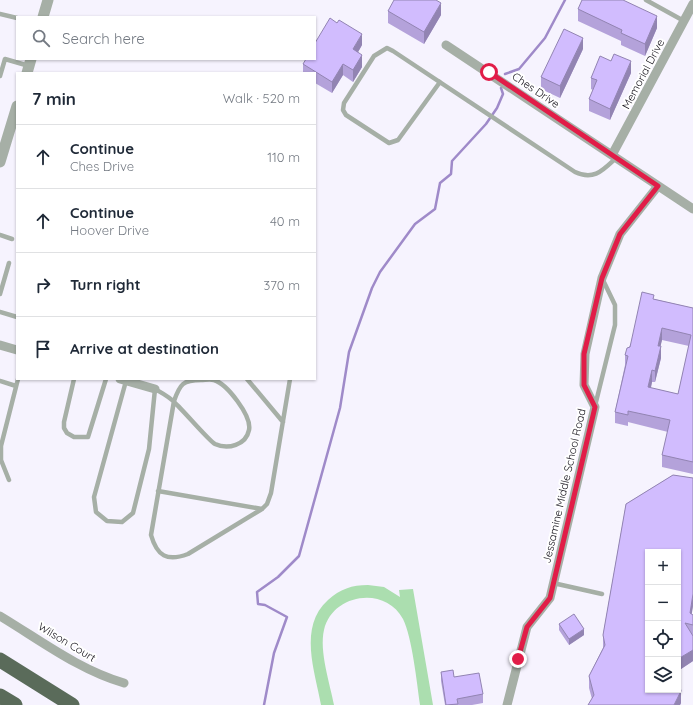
<!DOCTYPE html>
<html lang="en">
<head>
<meta charset="utf-8">
<style>
  body { margin:0; font-family:Quicksand,sans-serif; background:#f6f6f7; color:#1f2937 }
  .controls { position:absolute; right:12px; bottom:12px; display:grid; overflow:hidden; border-radius:0px; box-shadow:0 1px 3px #0004 }
  .controls button { width:36px; height:36px; display:grid; place-items:center; padding:0; border:0; border-bottom:1px solid #e0e1e3; background:#fff; color:#1f2937; font:20px sans-serif }
  .stop { position:absolute; width:12px; height:12px; margin:-9px; border:3px solid #e11d48; border-radius:50%; background:#fff }
  .stop.end { background:#e11d48; border-color:#fff; box-shadow:0 1px 4px #0008 }
  .list { margin:0; padding:0; list-style:none }
  h2 { display:flex; justify-content:space-between; align-items:center; height:52px; margin:0; padding:0 16px; font-size:17px }
  h2 small { font-size:13px; font-weight:400; color:#747a83 }
  .list li { display:grid; grid-template-columns:26px 1fr auto; gap:12px; align-items:center; box-sizing:border-box; height:64px; padding:0 16px; border-top:1px solid #e0e1e3 }
  .list b { display:block; font-size:15px; white-space:nowrap }
  .list p { margin:0; font-size:13px; white-space:nowrap; color:#747a83 }
  .list em { font-size:13px; font-style:normal; color:#747a83 }
  .icon { flex:none; width:22px; height:22px; fill:none; stroke:currentColor; stroke-width:2; stroke-linecap:round; stroke-linejoin:round }
  .map { position:relative; flex:none; width:693px; height:705px; overflow:hidden }
  .search { position:absolute; background:#fff; box-shadow:0 1px 3px #0004; left:16px; top:16px; width:300px; height:44px; display:flex; align-items:center; gap:10px; box-sizing:border-box; padding:0 14px; border-radius:0px; color:#747a83; font-size:15px }
  .panel { position:absolute; background:#fff; box-shadow:0 1px 3px #0004; left:16px; top:72px; width:300px; height:308px; border-radius:0px }
  .map>svg:first-child { display:block }
</style>
</head>
<body>
<div class="map">
<svg width="693" height="705" viewBox="0 0 693 705">
  <rect width="100%" height="100%" fill="#f6f3fe"/>
  <!-- green -->
  <path fill="#abdeaf" d="M368 585 384 587 400 597 399 590 413 589 433 705H420C417 683 412 637 403 619 385 585 332 594 324 630 319 651 330 684 334 705H321C315 671 298 627 328 600 340 589 352 585 368 585Z"/>
  <g fill="none" stroke-linecap="round" stroke-linejoin="round">
    <!-- stream -->
    <path stroke="#9f8ac9" stroke-width="2.5" d="M505 74 519 69 545 38 565 0
      M264 705 274 653 287 617 265 605 258 604 257 592 278 577 299 556 340 408 349 352 372 288 380 272 415 224 435 209 440 183 451 174 452 161 486 124 497 108 503 94 501 88"/>
    <!-- service -->
    <path stroke="#a6afa6" stroke-width="4.5" d="M646 0 684 21
      M0 14 17 18
      M0 76 5 59 29 66
      M440 82 398 140 389 143 346 115 343 110 344 103 374 56 387 48 393 51 575 172C594 181 603 170 616 158
      M0 235 12 239
      M0 294 9 263
      M0 312 17 317
      M74 379 64 422V428L67 433 74 437H88L106 379
      M247 379 283 422
      M0 381 16 386
      M126 381 94 497 96 512 107 521 122 522 133 513 149 449 155 389C162 393 170 397 175 403 183 410 209 441 215 444 228 450 246 445 249 430 252 416 227 384 214 380 210 379 205 380 201 380 183 380 180 384 174 401L151 535C157 556 167 562 188 554L262 509 267 504 271 493 290 379
      M595 406 615 325V305L603 280
      M9 480 1 460V446L18 379
      M158 491 262 509
      M553 583 602 594"/>
    <!-- minor -->
    <path stroke="#a6afa6" stroke-width="9" d="M446 45 693 209
      M612 155 693 4
      M0 345 17 350
      M120 379 155 389
      M0 616C40 640 79 670 124 683
      M507 705 527 627 550 598 595 407 584 385 585 354 602 278 620 234 658 186"/>
    <!-- tertiary -->
    <path stroke="#a6afa6" stroke-width="11" d="M43 17 48 0
      M27 73 31 59
      M0 162 17 106"/>
    <!-- trunk -->
    <path stroke="#5a6b5a" stroke-width="15" d="M0 660 72 705
      M0 696 15 705"/>
  </g>
  <!-- wall -->
  <path fill="#b4a2da" fill-rule="evenodd" d="M578 9 657 28 645 56 621 45V41L578 21Z
    M388 11 441 15 424 44 388 23Z
    M362 45 358 52 362 67 353 82 343 75 332 93 315 83V73H303V64Z
    M583 49 560 98 541 89V77Z
    M631 73 610 120 589 111V99L593 90 591 89V78Z
    M654 299 693 308V474L662 467V455L668 432 628 422V426L615 423V412L625 365V355ZM662 340 689 346 678 394 651 388 652 382H655L661 358 660 346Z
    M673 475 693 478V606L691 614 693 615V661L678 671V552H648V690H678V679L681 691V703L680 705H588L592 699 589 688V676L603 648V635L626 504Z
    M559 624 584 635 569 645 559 630Z
    M441 672 454 677 483 694V703L472 705H445L441 681Z"/>
  <!-- shaded-wall -->
  <path fill="#9284b2" d="M441 3V15L424 44V32Z
    M657 16V28L645 56V44Z
    M362 34V45L353 61V49Z
    M583 38V49L560 98V86Z
    M362 55V67L353 82V70Z
    M631 61V73L610 120V109Z
    M343 64V75L332 93V82Z
    M662 328V340L658 357V346Z
    M661 346V358L655 382V371Z
    M652 370V382L648 399V387Z
    M693 594V606L690 625V613Z
    M584 629V635L569 645V639Z
    M693 650V661L678 671V659Z
    M681 691V703L680 705H674Z"/>
  <!-- building -->
  <path fill="#d1bcfe" stroke="#9284b2" fill-rule="evenodd" d="M394 0H436L441 3 424 32 388 11Z
    M582 0H623L657 16 645 44 621 33 622 30 578 9Z
    M330 18 337 23 339 20 362 34 353 49 362 55 353 70 343 64 332 82 303 64 306 59H315V43Z
    M564 29 583 38 560 86 541 77Z
    M614 54 631 61 610 109 589 99 597 80 591 78 600 56 611 61Z
    M642 292 654 295 653 299 693 308V462L662 455 670 420 628 411V415L615 412 628 356 625 355 627 348 630 347ZM662 328 691 335 678 394 648 387 652 370 655 371 661 346H658Z
    M673 475 693 478V594L690 613 693 615V625L685 623 693 636V650L678 659V552H648V690H678V679L681 691 674 705H588L594 695 589 676 605 645 603 635 626 504Z
    M574 614 584 629 569 639 559 624Z
    M453 670 454 677 479 673 483 694 457 699 458 704 446 705 441 672Z"/>
  <g fill="none" stroke-linecap="round" stroke-linejoin="round">
    <!-- route -->
    <path stroke="#e11d48" stroke-width="5" d="M489 72 658 186 620 234 602 278 584 354V385L595 407 550 598 527 627 518 659"/>
  </g>
  <g text-anchor="middle" dominant-baseline="central" stroke-width="4" stroke-linejoin="round" paint-order="stroke">
    <!-- street labels -->
    <g font-size="11" fill="#110e17" stroke="#fff">
      <text transform="translate(643 74) rotate(-62)">Memorial Drive</text>
      <text transform="translate(536 90) rotate(34)">Ches Drive</text>
      <text transform="translate(564 486) rotate(-77)">Jessamine Middle School Road</text>
      <text transform="translate(67 642) rotate(31)">Wilson Court</text>
    </g>
  </g>
</svg>
<div class="controls">
<button>+</button>
<button>−</button>
<button><svg class="icon" aria-label="locate" viewBox="0 0 24 24"><circle cx="12" cy="12" r="6"/><path d="M12 2v4M12 18v4M2 12h4M18 12h4"/></svg></button>
<button><svg class="icon" aria-label="layers" viewBox="0 0 24 24"><path d="M12 4l9 5-9 5-9-5zM3 14l9 5 9-5"/></svg></button>
</div>
<div class="stop" style="left:489px;top:72px"></div>
<div class="stop end" style="left:518px;top:659px"></div>
<div class="search"><svg class="icon" aria-label="search" viewBox="0 0 24 24"><circle cx="10" cy="10" r="6"/><path d="M15 15l6 6"/></svg>Search here</div>
<section class="panel">
<h2>7 min<small>Walk · 520 m</small></h2>
<ul class="list">
<li><svg class="icon" aria-label="ahead" viewBox="0 0 24 24"><path d="M12 20V5M6 11l6-6 6 6"/></svg><div><b>Continue</b><p>Ches Drive</p></div><em>110 m</em></li>
<li><svg class="icon" aria-label="ahead" viewBox="0 0 24 24"><path d="M12 20V5M6 11l6-6 6 6"/></svg><div><b>Continue</b><p>Hoover Drive</p></div><em>40 m</em></li>
<li><svg class="icon" aria-label="right" viewBox="0 0 24 24"><path d="M7 20v-9h11M14 6l5 5-5 5"/></svg><div><b>Turn right</b></div><em>370 m</em></li>
<li><svg class="icon" aria-label="arrive" viewBox="0 0 24 24"><path d="M6 21V4h12l-3 4 3 4H6"/></svg><div><b>Arrive at destination</b></div></li>
</ul>
</section>
</div>
</body>
</html>
